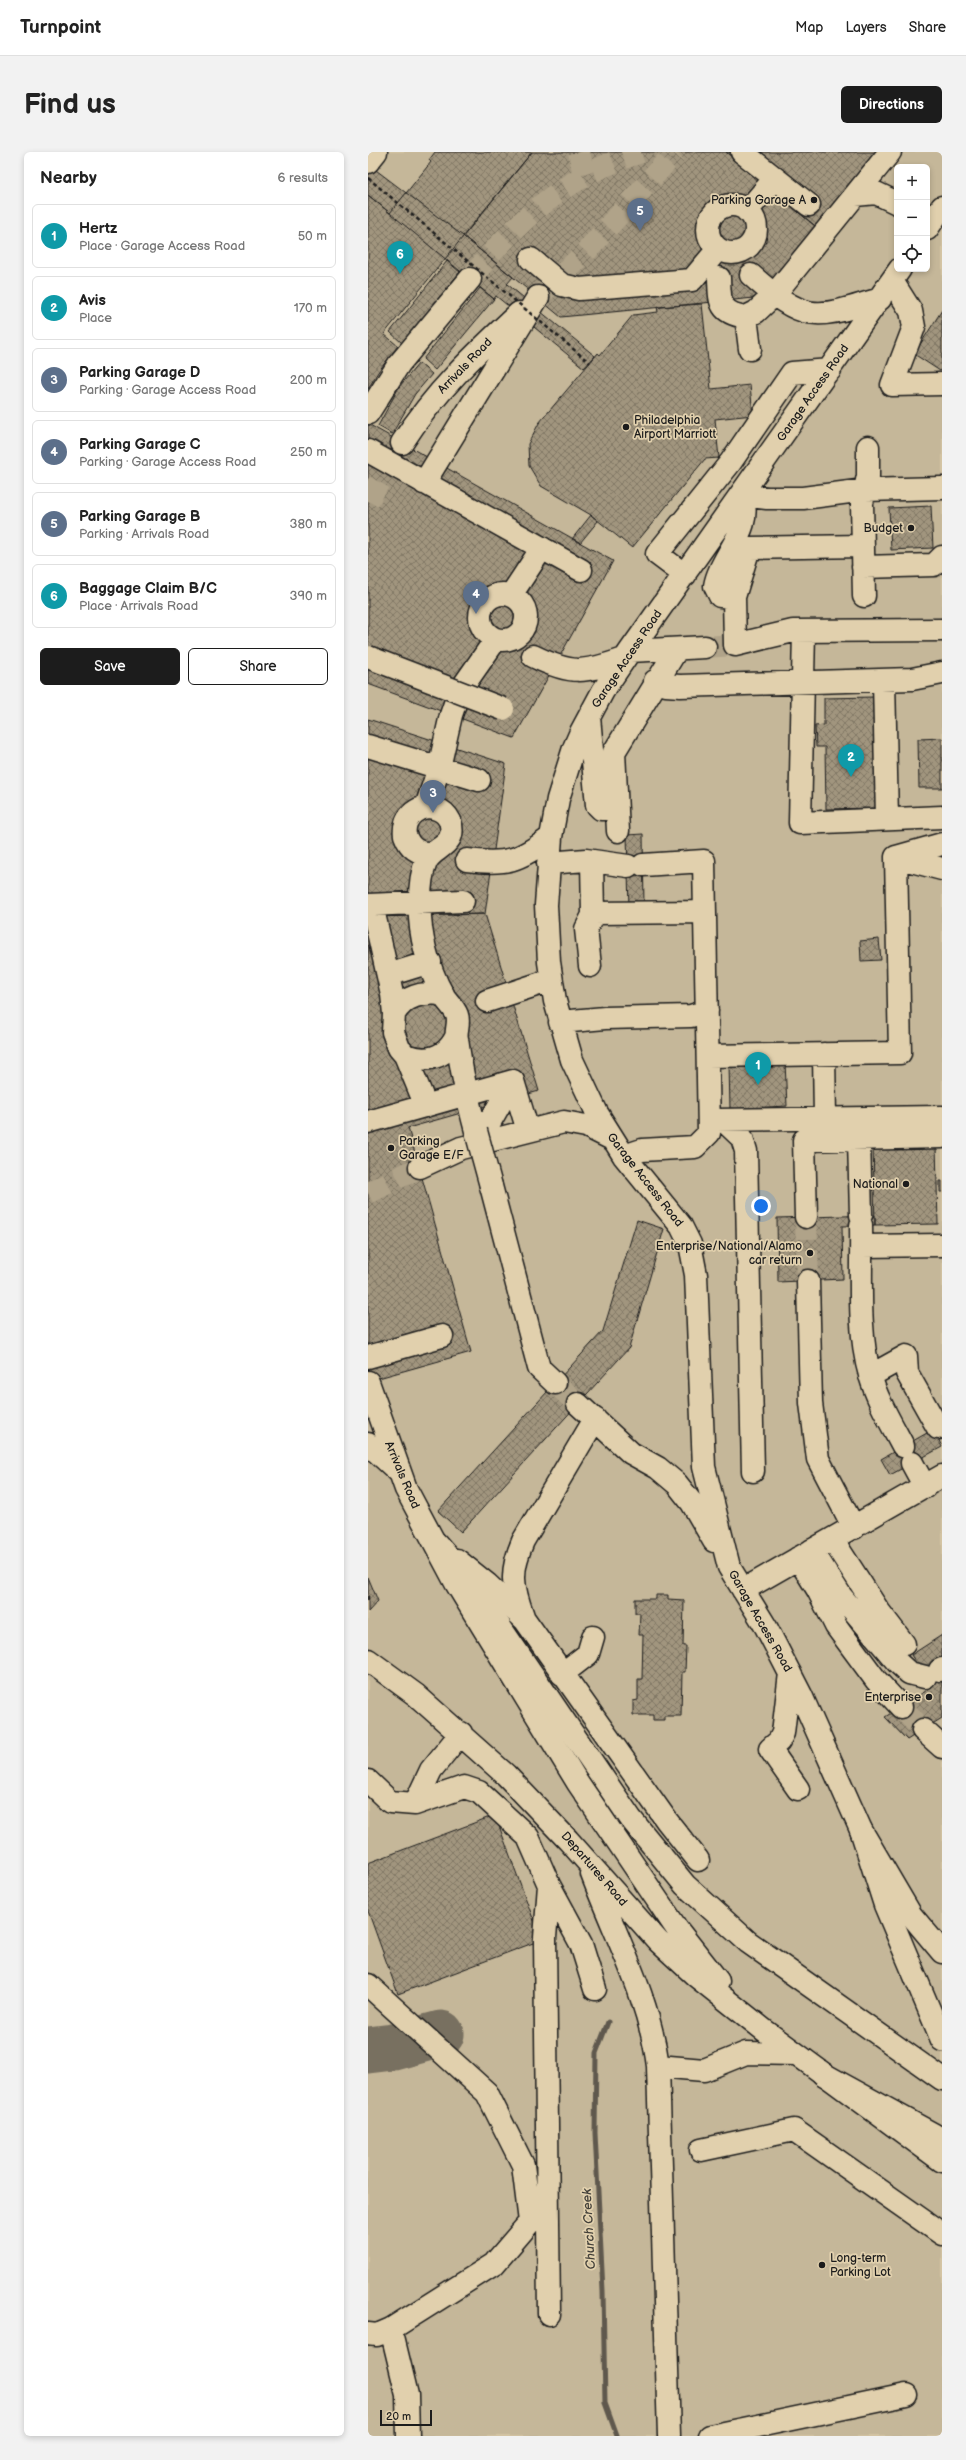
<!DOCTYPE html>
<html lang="en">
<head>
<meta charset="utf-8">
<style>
  body { margin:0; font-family:"Balsamiq Sans",sans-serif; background:#f2f2f2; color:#222 }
  .controls { position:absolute; right:12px; top:12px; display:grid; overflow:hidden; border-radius:6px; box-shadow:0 2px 6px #0003 }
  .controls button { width:36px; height:36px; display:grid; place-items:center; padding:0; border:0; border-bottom:1px solid #e0e0e0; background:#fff; color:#222; font:20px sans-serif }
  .scale { position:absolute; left:12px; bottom:10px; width:52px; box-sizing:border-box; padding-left:4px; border:2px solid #1c1c1c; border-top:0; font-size:11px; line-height:14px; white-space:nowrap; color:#1c1c1c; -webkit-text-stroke:3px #e1d0ad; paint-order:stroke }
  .you { position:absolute; left:393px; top:1054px; width:14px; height:14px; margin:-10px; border:3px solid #fff; border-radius:50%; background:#1a73e8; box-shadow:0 0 0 6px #1a73e833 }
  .badge { display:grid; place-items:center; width:26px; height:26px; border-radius:50%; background:#1c1c1c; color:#fff; font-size:13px; font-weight:700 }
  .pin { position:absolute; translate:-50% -33px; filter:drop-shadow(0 1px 2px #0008) }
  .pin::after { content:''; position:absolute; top:21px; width:14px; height:12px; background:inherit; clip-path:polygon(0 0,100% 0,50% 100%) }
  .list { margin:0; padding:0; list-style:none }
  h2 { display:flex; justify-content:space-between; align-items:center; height:52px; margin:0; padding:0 16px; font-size:17px }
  h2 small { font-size:13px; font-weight:400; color:#767676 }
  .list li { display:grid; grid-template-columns:26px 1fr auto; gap:12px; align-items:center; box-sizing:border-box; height:64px; margin:0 8px 8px; padding:0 8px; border:1px solid #e0e0e0; border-radius:6px }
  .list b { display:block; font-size:15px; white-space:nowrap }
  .list p { margin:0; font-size:13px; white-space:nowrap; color:#767676 }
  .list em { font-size:13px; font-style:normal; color:#767676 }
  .actions { display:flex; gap:8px; padding:12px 16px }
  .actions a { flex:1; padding:9px 0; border:1px solid #1c1c1c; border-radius:6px; text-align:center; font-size:14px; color:#1c1c1c }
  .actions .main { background:#1c1c1c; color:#fff }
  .icon { flex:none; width:22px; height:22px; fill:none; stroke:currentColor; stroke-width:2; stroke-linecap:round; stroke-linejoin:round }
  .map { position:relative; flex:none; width:574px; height:2284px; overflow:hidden; border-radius:6px }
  header { display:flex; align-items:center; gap:24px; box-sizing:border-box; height:56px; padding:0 20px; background:#fff; border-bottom:1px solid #e0e0e0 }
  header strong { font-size:19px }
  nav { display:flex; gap:22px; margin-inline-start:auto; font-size:14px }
  .intro { display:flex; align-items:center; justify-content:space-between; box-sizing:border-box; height:96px; padding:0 24px }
  h1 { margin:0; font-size:28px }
  .button { padding:10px 18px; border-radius:6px; background:#1c1c1c; color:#fff; font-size:14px; font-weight:700 }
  main { display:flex; gap:24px; padding:0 24px }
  aside { flex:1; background:#fff; border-radius:6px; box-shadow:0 2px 6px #0003 }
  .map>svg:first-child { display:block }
</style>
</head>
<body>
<header>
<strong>Turnpoint</strong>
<nav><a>Map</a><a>Layers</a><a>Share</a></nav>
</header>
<div class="intro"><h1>Find us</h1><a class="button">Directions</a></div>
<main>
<aside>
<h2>Nearby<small>6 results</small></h2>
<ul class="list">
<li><span class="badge" style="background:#0f9aa8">1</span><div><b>Hertz</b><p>Place · Garage Access Road</p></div><em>50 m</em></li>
<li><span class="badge" style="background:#0f9aa8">2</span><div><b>Avis</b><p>Place</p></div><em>170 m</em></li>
<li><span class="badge" style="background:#5c6f8a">3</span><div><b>Parking Garage D</b><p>Parking · Garage Access Road</p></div><em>200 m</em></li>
<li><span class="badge" style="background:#5c6f8a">4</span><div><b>Parking Garage C</b><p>Parking · Garage Access Road</p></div><em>250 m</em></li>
<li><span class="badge" style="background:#5c6f8a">5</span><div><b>Parking Garage B</b><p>Parking · Arrivals Road</p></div><em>380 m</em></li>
<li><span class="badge" style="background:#0f9aa8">6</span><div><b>Baggage Claim B/C</b><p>Place · Arrivals Road</p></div><em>390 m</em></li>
</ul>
<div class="actions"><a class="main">Save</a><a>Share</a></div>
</aside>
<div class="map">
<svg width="574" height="2284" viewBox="0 0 574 2284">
  <defs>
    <pattern id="building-cross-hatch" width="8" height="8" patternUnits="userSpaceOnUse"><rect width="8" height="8" fill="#a1957e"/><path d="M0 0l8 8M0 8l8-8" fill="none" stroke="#827966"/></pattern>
  </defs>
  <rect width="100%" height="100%" fill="#d5c5a4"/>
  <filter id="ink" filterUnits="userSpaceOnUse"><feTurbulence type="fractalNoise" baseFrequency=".025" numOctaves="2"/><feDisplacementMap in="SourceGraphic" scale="8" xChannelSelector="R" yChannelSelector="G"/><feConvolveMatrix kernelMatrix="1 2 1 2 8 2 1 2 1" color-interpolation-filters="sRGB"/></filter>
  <g filter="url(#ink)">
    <!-- built -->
    <path fill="#c5b799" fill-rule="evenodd" d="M0 0H574V2284H0ZM529 15H559V117H529Z"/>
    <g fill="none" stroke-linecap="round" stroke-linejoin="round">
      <!-- stream -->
      <path stroke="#5f594e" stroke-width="5" d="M240 1870 228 1901 227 1981 235 2139 237 2251 249 2284"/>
      <!-- taxiway -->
      <path stroke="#787060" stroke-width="47" d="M0 1898 25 1895 73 1882"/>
    </g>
    <!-- building -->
    <path fill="url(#building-cross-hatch)" stroke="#1c1c1c" d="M67 0H164L16 182 30 194 10 220 0 237V43L22 61 63 10 61 8Z
      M164 0H358L448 75 396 145 193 165 95 84Z
      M358 0H515L451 77Z
      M0 12 95 84 145 125 139 132 227 204 216 216 128 144 126 147 0 43Z
      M79 109 92 120 34 191 22 180Z
      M112 136 126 147 67 218 55 207Z
      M334 152 343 237 382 233 385 263 347 267 351 306 337 307 264 396 223 363 173 334 161 314 160 292 171 271 230 201 232 203 265 163 290 160 289 155Z
      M574 158V216L572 219 546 202Z
      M51 211 64 222 47 242 24 282 10 274 31 235Z
      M0 272 245 409 146 586 0 532Z
      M563 354 565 396 523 398 521 356Z
      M223 363 230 369 212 391 204 387Z
      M506 545 509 656 458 657 457 595H448L447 574 456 573V546Z
      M0 567 138 612 117 762 0 765Z
      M574 586V636H551L550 587Z
      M275 682 276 756 261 757 259 683Z
      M117 762 171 939 40 976 103 1200 0 1229V765Z
      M511 787 513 808 493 809 492 789Z
      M417 910 419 954 362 957 361 912Z
      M568 993 570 1072 507 1073 505 994Z
      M572 1029H574V1040H572Z
      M507 1063V1073L474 1074 475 1127 410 1130 409 1066Z
      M269 1068 296 1077 261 1196 93 1380 70 1359 235 1179Z
      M566 1277 574 1295 522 1323 513 1307Z
      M0 1425 10 1449 0 1460Z
      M288 1443H300V1447L316 1448 315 1494H318L317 1520H314L313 1564H296V1568H285V1563H265V1549L270 1548V1527H274L275 1483H271L272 1461H267V1447H288Z
      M574 1483V1566L539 1588 517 1565 564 1535 543 1503Z
      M127 1663 173 1788 30 1842 0 1759V1711Z"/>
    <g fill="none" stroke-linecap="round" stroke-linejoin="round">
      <!-- minor-tunnel -->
      <path stroke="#b0a389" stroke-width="22" stroke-dasharray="22 11" stroke-linecap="butt" d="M211 0 216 23
        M102 127C152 66 196 25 273 0
        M170 145 216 102 307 0
        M0 349 34 291
        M337 495 367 493
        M0 1041 52 1015
        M438 1065 440 1129
        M187 1231 210 1252
        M533 1555 555 1578"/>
      <defs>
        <path id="minor" d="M374 0 441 53
          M0 10 8 0
          M487 43 508 41 529 51
          M340 77a24 24 0 1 1 48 0a24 24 0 1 1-48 0Z
          M379 59 407 26
          M559 77 574 55
          M163 107 194 133 211 137 324 128 350 97
          M532 117 262 499 235 539 213 580 206 596 190 647 183 685 178 753 181 810 187 849 204 908 229 961 256 1004 313 1074 322 1092 328 1123 336 1315 361 1415 398 1475 433 1543 493 1678 543 1763 574 1800
          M383 123C436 170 445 168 512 147
          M351 126C352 149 350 161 378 165L388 160 406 143 522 0
          M524 129 543 159 546 175 524 233 574 232
          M378 165 382 197
          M0 261 31 212 102 127
          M34 291C66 241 108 201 151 161
          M0 299 213 418
          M56 331 170 145
          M373 343 399 346H435L497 338 574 336
          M495 394 381 396 366 445 367 493 425 479 574 478
          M495 415 566 413 574 405
          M317 423 289 402 362 311 424 221 462 218
          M112 465a23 23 0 1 1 46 0a23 23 0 1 1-46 0Z
          M143 443 174 396
          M496 444 494 351 500 324V295
          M366 445 352 444 347 434C352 404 388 375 373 343
          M436 479 432 671 574 665
          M262 499 337 495
          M165 504C204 523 216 521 256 507
          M516 528 519 667
          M287 529 298 533 312 534 544 527 574 521
          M221 565 229 653 233 657H249
          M0 594 111 628
          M58 655 71 616 83 563 91 540 128 487
          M250 679 246 600 309 497
          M65 701C51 702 42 697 37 683 34 665 52 650 69 657 75 659 79 663 82 669 90 695 65 694 58 710 53 722 52 736 52 749 50 779 60 817 75 843 79 850 86 855 89 863 92 871 87 879 89 887 93 918 100 949 108 979
          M528 705 574 717
          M528 705 574 692
          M99 708C138 713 151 709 183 685
          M180 711 218 708 260 714
          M0 753 95 749
          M4 753 24 842 26 862 25 880 31 896 37 903 58 954
          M225 761 337 760
          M222 814 218 777 225 763 224 709
          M20 823 62 810
          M119 849 183 828
          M26 862C37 843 55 840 75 842
          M192 870 237 866 323 864 339 859
          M456 902 457 966
          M37 903C59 911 78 906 88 885
          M340 904 532 901 528 705
          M145 929 160 979
          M348 968 574 965
          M355 968 374 986 378 999 385 1319
          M0 970 145 929
          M491 987 493 1063
          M111 989 145 929
          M256 1004 274 998 327 995 341 981 336 709 275 713
          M52 1015 93 996 196 970 218 974 244 987
          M123 1034 171 1216 187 1231
          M438 1065 436 988 574 985
          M493 1073C494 1119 489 1179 502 1223 509 1248 523 1271 535 1294
          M494 1094 574 1093
          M440 1129 443 1251 450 1307 486 1376
          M0 1205 74 1184
          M502 1224 538 1204 539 1221 570 1276 574 1273
          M0 1230 38 1337 88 1431 210 1631 309 1777 350 1829
          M210 1252 263 1301 290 1316 309 1332 324 1351 346 1389
          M0 1292 30 1319
          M544 1311 557 1335
          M464 1387 510 1458 536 1492
          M444 1398 473 1444 529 1510 541 1521 557 1525
          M430 1406 450 1438 468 1474 508 1528 533 1555
          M89 1408 119 1432 157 1468 299 1669 330 1708
          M375 1438 574 1324
          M155 1464C144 1434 142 1419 155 1389L227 1267
          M0 1508 48 1543 138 1623 200 1688 290 1789 328 1824 396 1878 574 2009
          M572 1518 574 1517
          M422 1521 415 1581 411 1589 402 1597 430 1637
          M194 1522 220 1502 225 1485
          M555 1578 574 1595
          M0 1629 22 1650 47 1652 96 1635 111 1640 160 1685 181 1733 177 1786 181 2162
          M47 1652 63 1618 93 1581
          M224 1722C248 1786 281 1845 290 1914L301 2284
          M181 1733 213 1792 227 1837
          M0 1833 119 1941 155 2013 162 2070 126 2112 23 2177 9 2183 0 2182
          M290 1914 336 1918 378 1901 428 1902
          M333 1998 426 1978 574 2082
          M23 2177 39 2243 40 2284
          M342 2284 538 2243"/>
        <path id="highway" d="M68 1391 98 1425 263 1667 317 1733 380 1790 574 1927
          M493 1678 517 1753 574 1888
          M455 1922 574 1987"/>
      </defs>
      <!-- minor casing -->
      <use href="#minor" stroke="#1c1c1c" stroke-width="25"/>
      <!-- highway casing -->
      <use href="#highway" stroke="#1c1c1c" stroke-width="25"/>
      <!-- path -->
      <path stroke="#1c1c1c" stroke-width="2.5" stroke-dasharray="4 3" stroke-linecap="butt" d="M0 1444V1449"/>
      <!-- minor -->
      <use href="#minor" stroke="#e1d0ad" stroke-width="22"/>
      <!-- highway -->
      <use href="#highway" stroke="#e1d0ad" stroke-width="22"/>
      <defs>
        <path id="minor-bridge" d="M0 505 135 557
          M108 979 123 1034"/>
      </defs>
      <!-- minor-bridge casing -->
      <use href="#minor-bridge" stroke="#1c1c1c" stroke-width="25" stroke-linecap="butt"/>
      <!-- path-bridge -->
      <path stroke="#1c1c1c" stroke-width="2.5" stroke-dasharray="4 3" stroke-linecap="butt" d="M0 26 222 211"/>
      <!-- minor-bridge -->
      <use href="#minor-bridge" stroke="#e1d0ad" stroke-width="22"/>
    </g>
  </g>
  <!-- markers -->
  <g fill="#1c1c1c" stroke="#e1d0ad" stroke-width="1.5">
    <circle cx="446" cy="48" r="4"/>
    <circle cx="258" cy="275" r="4"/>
    <circle cx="543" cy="376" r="4"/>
    <circle cx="23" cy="996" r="4"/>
    <circle cx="538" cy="1032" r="4"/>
    <circle cx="442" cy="1101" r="4"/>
    <circle cx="561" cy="1545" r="4"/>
    <circle cx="454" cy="2113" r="4"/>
  </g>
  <g text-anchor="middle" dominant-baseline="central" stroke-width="3.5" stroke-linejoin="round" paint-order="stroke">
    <!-- poi labels -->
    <g font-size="12" fill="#1c1c1c" stroke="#e1d0ad" text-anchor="end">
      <text x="438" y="48">Parking Garage A</text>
      <text x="266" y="268" text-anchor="start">Philadelphia<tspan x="266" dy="14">Airport Marriott</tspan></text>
      <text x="535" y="376">Budget</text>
      <text x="31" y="989" text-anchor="start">Parking<tspan x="31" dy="14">Garage E/F</tspan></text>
      <text x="530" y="1032">National</text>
      <text x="434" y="1094">Enterprise/National/Alamo<tspan x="434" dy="14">car return</tspan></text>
      <text x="553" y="1545">Enterprise</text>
      <text x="462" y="2106" text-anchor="start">Long-term<tspan x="462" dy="14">Parking Lot</tspan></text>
    </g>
    <!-- street labels -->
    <g font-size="12" fill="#1c1c1c" stroke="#e1d0ad">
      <text transform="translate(97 214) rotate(-46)">Arrivals Road</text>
      <text transform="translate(445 241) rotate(-55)">Garage Access Road</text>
      <text transform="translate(259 507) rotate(-56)">Garage Access Road</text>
      <text transform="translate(277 1028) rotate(52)">Garage Access Road</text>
      <text transform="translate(34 1323) rotate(67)">Arrivals Road</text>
      <text transform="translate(392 1469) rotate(60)">Garage Access Road</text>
      <text transform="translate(226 1717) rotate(49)">Departures Road</text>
    </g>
    <!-- water labels -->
    <g font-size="13" font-style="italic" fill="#434039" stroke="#e1d0ad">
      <text transform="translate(221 2077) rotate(-93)">Church Creek</text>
    </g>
  </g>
</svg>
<div class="controls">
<button>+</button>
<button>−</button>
<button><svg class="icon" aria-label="locate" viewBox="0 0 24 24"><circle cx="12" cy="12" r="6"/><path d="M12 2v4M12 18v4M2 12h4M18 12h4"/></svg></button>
</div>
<div class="scale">20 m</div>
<div class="you"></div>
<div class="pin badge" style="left:390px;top:933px;background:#0f9aa8">1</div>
<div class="pin badge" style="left:483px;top:625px;background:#0f9aa8">2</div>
<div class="pin badge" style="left:65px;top:661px;background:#5c6f8a">3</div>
<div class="pin badge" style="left:108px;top:462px;background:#5c6f8a">4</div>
<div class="pin badge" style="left:272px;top:79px;background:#5c6f8a">5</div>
<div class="pin badge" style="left:32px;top:122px;background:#0f9aa8">6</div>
</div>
</main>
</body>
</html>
